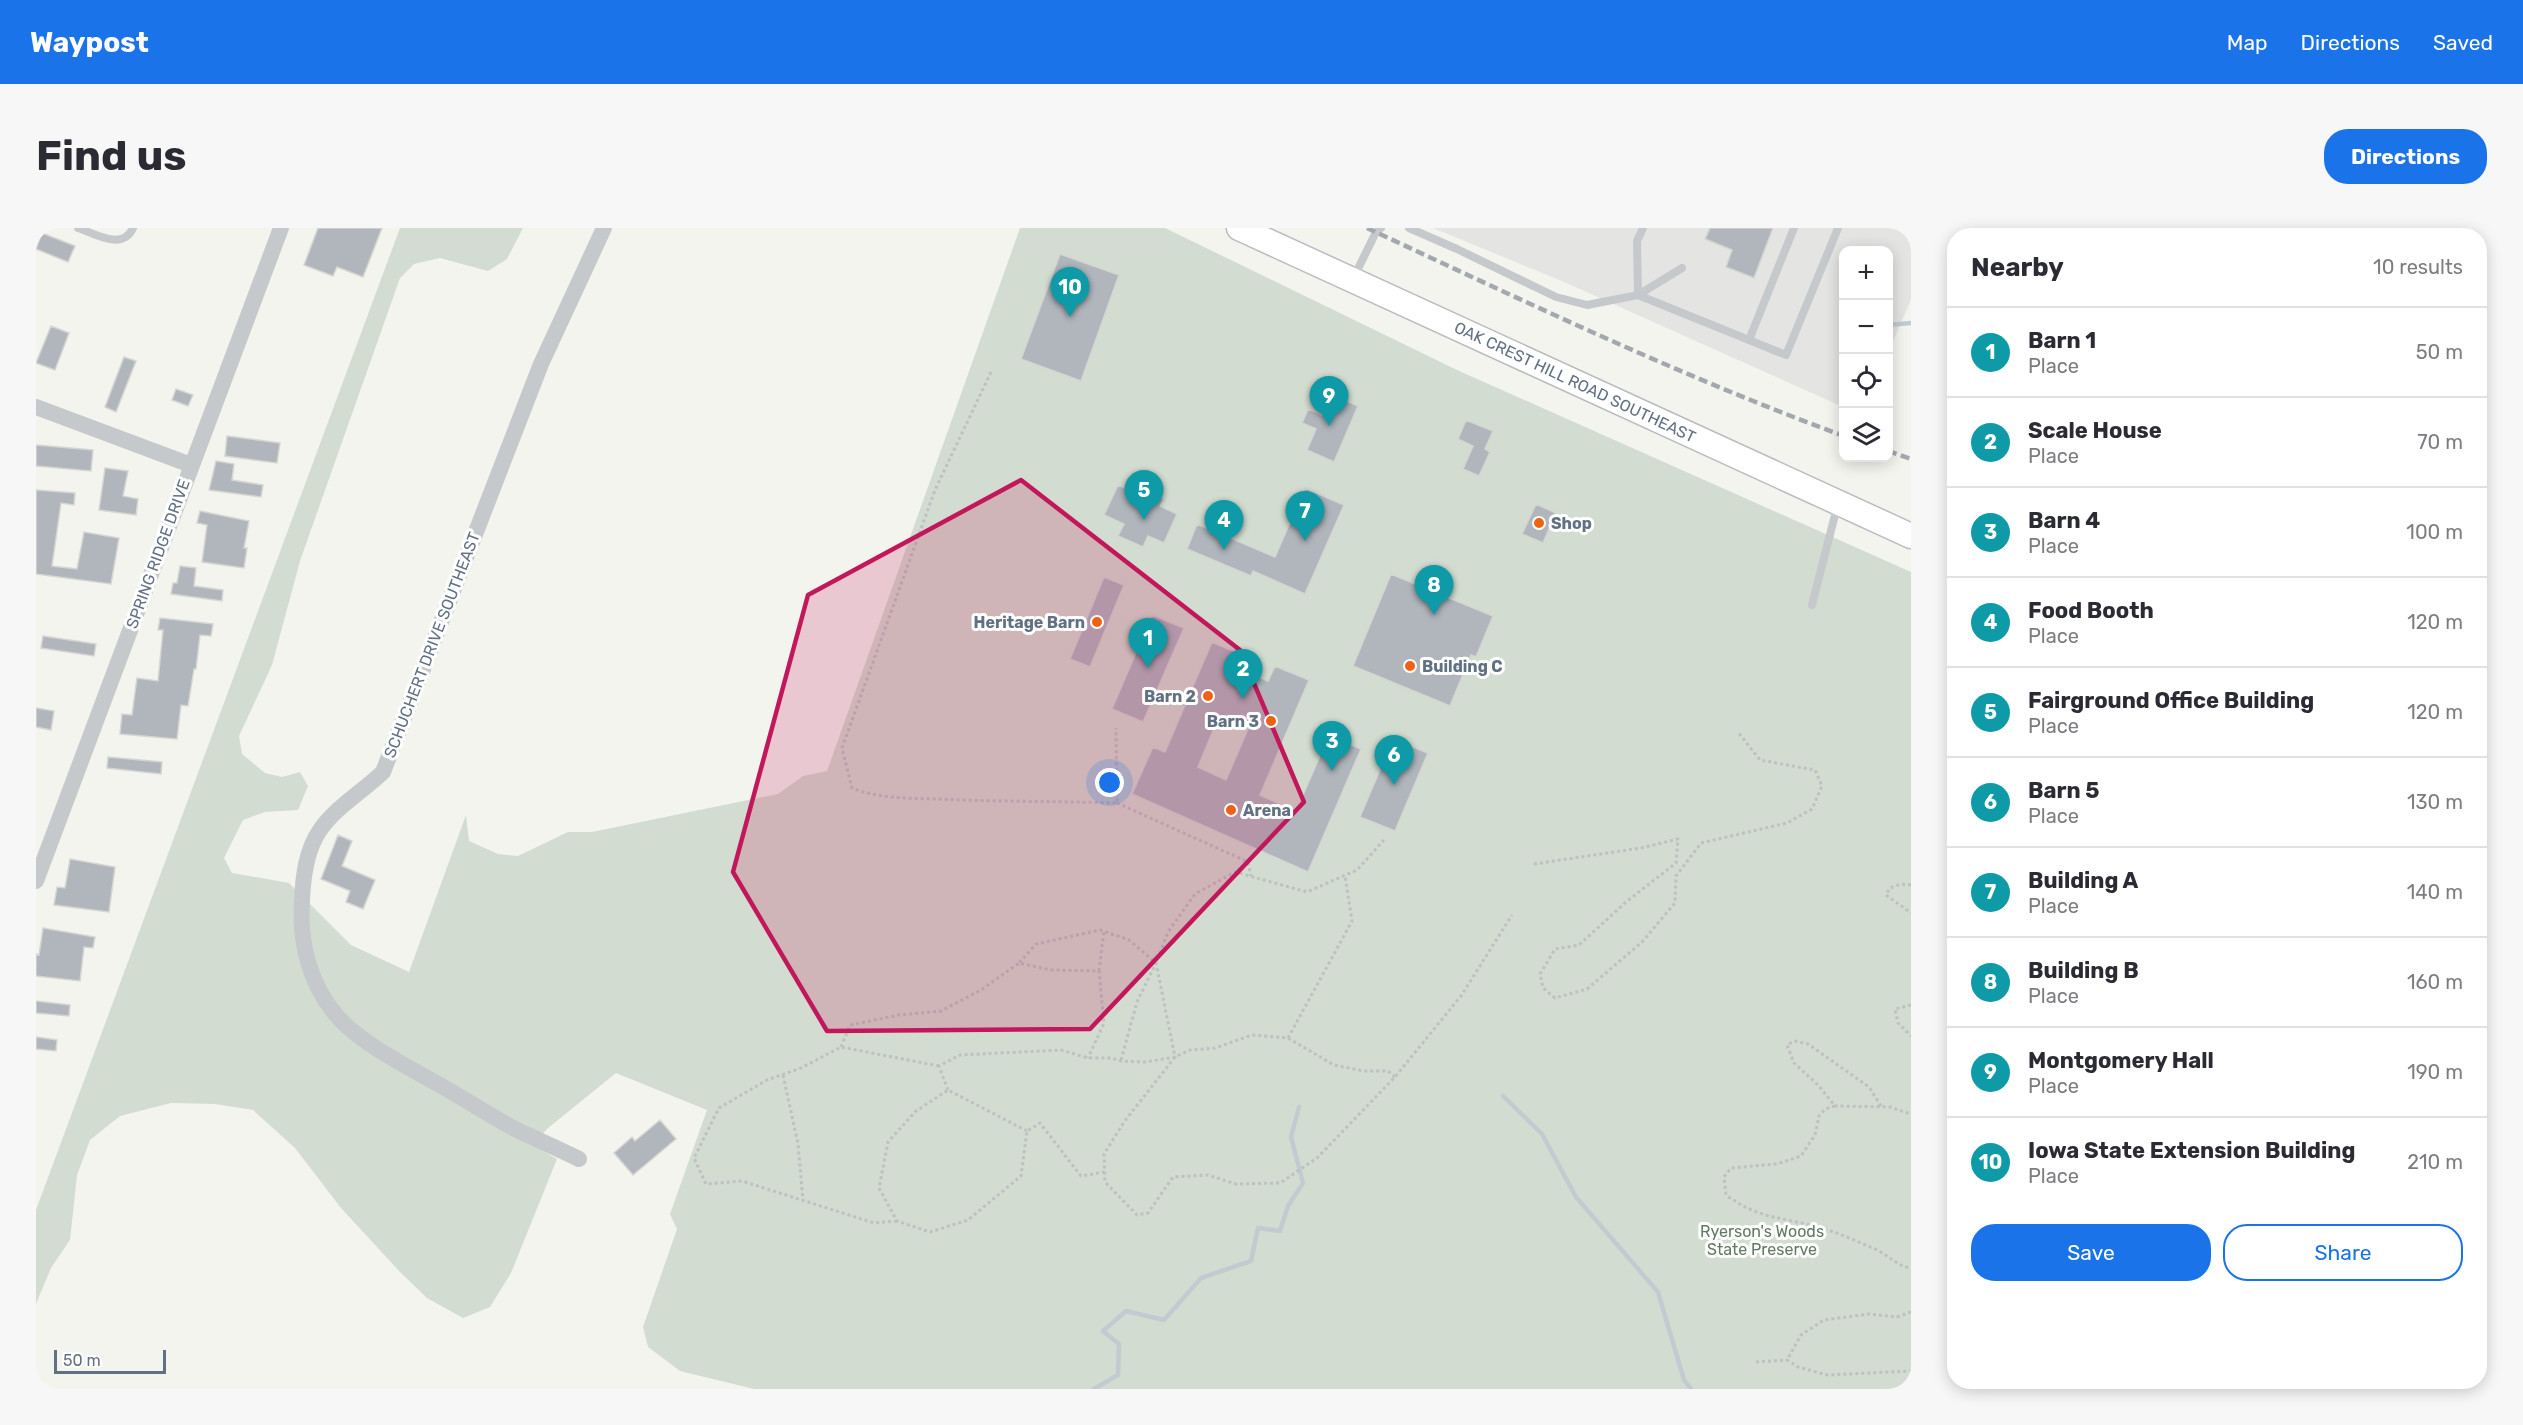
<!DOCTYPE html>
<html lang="en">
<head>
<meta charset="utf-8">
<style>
  body { margin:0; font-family:Rubik,sans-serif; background:#f7f7f7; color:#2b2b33 }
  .controls { position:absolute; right:18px; top:18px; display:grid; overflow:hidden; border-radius:12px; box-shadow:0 3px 15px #0003 }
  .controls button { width:54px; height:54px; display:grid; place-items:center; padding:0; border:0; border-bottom:2px solid #e1e1e2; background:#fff; color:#2b2b33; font:30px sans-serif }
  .scale { position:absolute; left:18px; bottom:15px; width:112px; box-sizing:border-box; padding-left:6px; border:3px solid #617083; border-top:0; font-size:16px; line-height:21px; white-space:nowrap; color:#617083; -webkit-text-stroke:4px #fff; paint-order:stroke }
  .you { position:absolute; left:1074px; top:555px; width:21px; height:21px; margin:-15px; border:4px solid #fff; border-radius:50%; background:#1a73e8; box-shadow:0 0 0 9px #1a73e833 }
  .badge { display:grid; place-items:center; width:39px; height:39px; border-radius:50%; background:#1a73e8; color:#fff; font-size:20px; font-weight:700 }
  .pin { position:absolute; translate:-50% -50px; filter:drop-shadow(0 2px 3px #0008) }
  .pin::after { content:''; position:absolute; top:32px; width:21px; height:18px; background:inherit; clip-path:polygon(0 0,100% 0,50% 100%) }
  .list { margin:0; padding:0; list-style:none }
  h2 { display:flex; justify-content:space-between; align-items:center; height:78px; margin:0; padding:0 24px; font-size:26px }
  h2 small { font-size:20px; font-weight:400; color:#7c7c81 }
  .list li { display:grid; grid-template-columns:39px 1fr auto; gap:18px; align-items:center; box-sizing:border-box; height:90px; padding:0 24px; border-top:2px solid #e1e1e2 }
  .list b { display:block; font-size:22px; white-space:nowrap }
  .list p { margin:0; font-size:20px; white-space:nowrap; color:#7c7c81 }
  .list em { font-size:20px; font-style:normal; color:#7c7c81 }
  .actions { display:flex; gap:12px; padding:18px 24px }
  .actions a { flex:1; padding:14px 0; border:2px solid #1a73e8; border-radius:24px; text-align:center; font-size:21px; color:#1a73e8 }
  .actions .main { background:#1a73e8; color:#fff }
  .icon { flex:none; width:33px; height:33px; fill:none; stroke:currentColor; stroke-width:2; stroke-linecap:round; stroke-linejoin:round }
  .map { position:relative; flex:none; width:1875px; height:1161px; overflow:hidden; border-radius:24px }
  header { display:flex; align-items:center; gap:36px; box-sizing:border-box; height:84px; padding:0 30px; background:#1a73e8; color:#fff }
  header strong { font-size:28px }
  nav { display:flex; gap:33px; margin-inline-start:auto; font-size:21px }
  .intro { display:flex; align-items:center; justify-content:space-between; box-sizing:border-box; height:144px; padding:0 36px }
  h1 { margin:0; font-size:42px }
  .button { padding:15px 27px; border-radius:24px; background:#1a73e8; color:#fff; font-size:21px; font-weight:700 }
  main { display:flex; gap:36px; padding:0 36px }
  aside { flex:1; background:#fff; border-radius:24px; box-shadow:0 3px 15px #0003 }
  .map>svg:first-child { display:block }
</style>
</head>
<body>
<header>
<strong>Waypost</strong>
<nav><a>Map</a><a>Directions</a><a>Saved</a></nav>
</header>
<div class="intro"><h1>Find us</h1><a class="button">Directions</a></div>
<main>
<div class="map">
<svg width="1875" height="1161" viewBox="0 0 1875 1161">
  <rect width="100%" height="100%" fill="#f4f4ef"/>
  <!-- built -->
  <path fill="#e4e5e3" d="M1397 0H1875V72L1853 123 1852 22H1808L1807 179 1528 54Z"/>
  <!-- green -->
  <path fill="#d3dcd0" d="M364 0H487L471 31 452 43 404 30 378 36 364 50 264 333 236 437 203 508 206 526 229 545 246 549 264 544 272 558 262 582 229 584 207 592 188 630 196 645 253 655 315 717 373 744 430 587 433 613 462 626 482 628 532 604H556L742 566 767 548 791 543 984 0H1129L1421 142 1875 344V1161H718L644 1143 612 1119 607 1099 641 1001 634 986 671 882 580 845 512 900 497 917 521 931 475 1045 454 1079 427 1090 391 1070 364 1044 305 980 259 920 217 882 179 876 135 875 84 888 54 912 41 947 34 1012 15 1040 0 1076V982Z"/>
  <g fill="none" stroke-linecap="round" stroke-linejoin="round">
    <!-- stream -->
    <path stroke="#c2cbd1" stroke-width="4.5" d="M1852 97 1875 95
      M1467 868 1506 906 1540 969 1622 1064 1648 1152 1655 1161
      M1058 1161 1082 1147 1083 1116 1067 1103 1090 1083 1128 1092 1165 1050 1215 1033 1222 1000 1244 1003 1252 978 1267 955 1255 909 1263 879"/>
  </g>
  <!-- building -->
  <path fill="#b0b6bc" stroke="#d5d5d2" stroke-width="1.5" fill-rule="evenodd" d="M282 0H346L327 49 301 39 297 48 268 37Z
    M1674 0H1737L1718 50 1690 39 1696 22 1669 11Z
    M6 5 39 18 32 34 0 21Z
    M1024 26 1083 47 1045 153 985 131Z
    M15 98 33 105 19 142 0 135Z
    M88 129 100 133 80 184 69 179Z
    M140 161 157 167 152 178 136 172Z
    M1295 166 1322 178 1298 234 1271 222 1280 201 1266 195 1272 181 1286 187Z
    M1430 192 1457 203 1449 221 1454 224 1443 248 1427 241 1437 218 1422 211Z
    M191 208 244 215 241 235 189 228Z
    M0 217 57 222 55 243 0 238Z
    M180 233 198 236 196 252 227 257 225 269 173 262Z
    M69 240 92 243 87 268 102 271 100 287 63 282Z
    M1082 257 1101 265 1103 260 1128 271 1124 278 1141 286 1128 315 1112 308 1107 319 1082 308 1088 296 1068 287Z
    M1269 260 1308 277 1269 366 1217 343 1215 348 1151 321 1161 296 1239 329Z
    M0 262 39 265 38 277 25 275 16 338 41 341 48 304 83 310 75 356 0 346Z
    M1500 276 1520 285 1507 315 1486 306Z
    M164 283 213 293 208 320H211L208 340 166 334 171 297 161 295Z
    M144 338 160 340 158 358 187 362 186 373 135 366 137 355H141Z
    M1355 346 1457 388 1440 429 1435 427 1414 478 1317 438Z
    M1068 349 1088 357 1054 439 1034 431Z
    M1116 387 1148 400 1107 494 1076 481Z
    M124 390 177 396 175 408 164 407 160 441H158L152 478 145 477 141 511 84 506 86 486 96 487 101 450 122 453 127 402H122Z
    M7 408 60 416 58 428 5 420Z
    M1176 414 1209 428 1203 440 1232 453 1239 438 1273 452 1224 567 1260 583 1293 507 1325 521 1272 644 1096 566 1117 519 1129 524ZM1183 488 1212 501 1190 552 1162 539Z
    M0 480 18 483 15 502 0 499Z
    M1357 511 1392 525 1359 603 1324 589Z
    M72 529 126 534 125 546 71 540Z
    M302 607 316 613 306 638 339 652 327 681 310 674 314 663 285 651Z
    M34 631 79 639 73 684 18 677 21 659 29 660Z
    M7 700 59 709 57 720 48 719 44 753 0 748V726L3 727Z
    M0 773 34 777 33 788 0 785Z
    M0 809 21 812 20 823 0 821Z
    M624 892 640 911 597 947 578 925 596 909 599 913Z"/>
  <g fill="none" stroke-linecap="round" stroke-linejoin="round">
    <defs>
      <path id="secondary" d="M1203 0 1875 308"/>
    </defs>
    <!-- secondary casing -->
    <use href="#secondary" stroke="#b8bbc0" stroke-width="27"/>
    <!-- path -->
    <path stroke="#bfc0c2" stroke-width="3" stroke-dasharray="3 3" stroke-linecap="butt" d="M955 144 899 262 806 520 816 560C843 571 872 570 902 571 961 574 1021 573 1081 575L1080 500
      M1081 575 1212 634 1215 648
      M1498 636 1605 620 1642 611 1640 635 1590 674 1543 717 1519 721 1504 746 1507 760 1519 770 1551 761 1606 714 1639 675 1640 648 1665 615 1751 595 1776 581 1786 558 1779 542 1724 532 1702 504
      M1875 657 1865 656 1854 660 1850 667 1875 685
      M1063 743 1068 703
      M1875 777 1859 781 1862 795 1875 808
      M1252 810 1316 693 1309 648
      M805 819 814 797 863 787 905 783 945 762 983 735 1015 742 1063 743 1068 795 1052 830
      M1085 832 1101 774 1120 735 1132 704 1159 666 1199 644 1271 664 1321 642 1348 612
      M747 847 762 916 767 972
      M1359 849 1352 843H1328L1298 837 1252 810 1216 807 1179 820 1154 822 1139 829 1088 894 1068 926 1069 954 1101 987 1112 985 1137 949 1172 947 1200 956 1244 955 1281 930 1359 849 1425 768 1476 687
      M912 862 903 838 924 827 1025 822 1052 830H1075L1085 833 1109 834 1139 829 1120 735 1093 712 1064 702 1000 716 983 735
      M1799 878 1789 881 1783 888 1779 907 1765 928 1741 936 1695 940 1688 949 1690 967C1722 991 1746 989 1782 999 1801 1004 1820 1013 1839 1021 1852 1027 1861 1038 1875 1040
      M1845 878 1833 859 1772 816 1758 813 1751 817 1758 835 1782 857 1799 878 1854 879 1875 886
      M991 903 912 862 880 883 852 914 843 960 861 993 894 1004 932 992 985 948 991 903 1004 895 1045 948 1068 944
      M861 993 838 995 706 953 670 956 658 930 683 880 731 852 765 840 805 819 903 838
      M1875 1084 1861 1089 1833 1086 1788 1092 1765 1107 1751 1132 1762 1139 1791 1147 1875 1143
      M1720 1134 1751 1132"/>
    <!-- service -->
    <path stroke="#c6c9cc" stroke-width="8" d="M42 0C59 6 87 23 97 0
      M1373 0 1421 21 1520 69 1551 77 1602 67 1646 40
      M1317 51 1340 4 1345 0
      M1602 67 1713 112 1758 0
      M1602 67 1601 13 1607 0
      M1713 112 1750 127 1802 0
      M1776 377 1802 275"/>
    <!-- minor -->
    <path stroke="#c6c9cc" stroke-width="16" d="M0 179 155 237
      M0 653 245 0
      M543 931C523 921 502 912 481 902 454 888 429 871 402 856 371 839 323 814 300 787 273 755 263 713 266 672 267 649 270 622 284 602 300 579 326 564 347 544L505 136 568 0"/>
    <!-- secondary -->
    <use href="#secondary" stroke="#fff" stroke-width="24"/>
    <!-- rail -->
    <path stroke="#a3a8af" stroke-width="4.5" stroke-dasharray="9 4.5" stroke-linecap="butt" d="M1331 0C1488 73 1644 148 1808 208
      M1852 223 1875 231"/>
  </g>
  <!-- marked area -->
  <path fill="#c2185b" fill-opacity="0.2" stroke="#c2185b" stroke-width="4.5" stroke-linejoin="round" d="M985 252 1204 422 1268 574 1054 801 791 803 697 644 772 367Z"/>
  <!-- markers -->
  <g fill="#f06113" stroke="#fff" stroke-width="2">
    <circle cx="1503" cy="295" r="6"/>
    <circle cx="1061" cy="394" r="6"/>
    <circle cx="1374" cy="438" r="6"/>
    <circle cx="1172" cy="468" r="6"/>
    <circle cx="1235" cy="493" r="6"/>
    <circle cx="1195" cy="582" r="6"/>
  </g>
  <g text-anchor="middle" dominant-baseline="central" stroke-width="6" stroke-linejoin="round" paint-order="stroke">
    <!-- street labels -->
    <g font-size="16" fill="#617083" stroke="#fff">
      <text transform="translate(1539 154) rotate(25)">OAK CREST HILL ROAD SOUTHEAST</text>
      <text transform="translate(122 326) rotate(-70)">SPRING RIDGE DRIVE</text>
      <text transform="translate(396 417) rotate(-69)">SCHUCHERT DRIVE SOUTHEAST</text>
    </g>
    <!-- poi labels -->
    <g font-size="16" font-weight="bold" fill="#617083" stroke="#fff" text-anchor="start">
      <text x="1515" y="295">Shop</text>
      <text x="1049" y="394" text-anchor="end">Heritage Barn</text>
      <text x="1386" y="438">Building C</text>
      <text x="1160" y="468" text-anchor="end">Barn 2</text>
      <text x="1223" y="493" text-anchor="end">Barn 3</text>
      <text x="1207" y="582">Arena</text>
    </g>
    <!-- park labels -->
    <g font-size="16" fill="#627a60" stroke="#fff">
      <text x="1726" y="1003">Ryerson's Woods<tspan x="1726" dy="18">State Preserve</tspan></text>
    </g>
  </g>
</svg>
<div class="controls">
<button>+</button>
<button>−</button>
<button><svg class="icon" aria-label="locate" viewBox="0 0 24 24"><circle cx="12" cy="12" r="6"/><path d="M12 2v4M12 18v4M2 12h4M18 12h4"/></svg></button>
<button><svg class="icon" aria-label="layers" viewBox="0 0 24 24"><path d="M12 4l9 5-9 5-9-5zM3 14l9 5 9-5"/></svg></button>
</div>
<div class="scale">50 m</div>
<div class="you"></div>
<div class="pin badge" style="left:1112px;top:440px;background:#0f9aa8">1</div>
<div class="pin badge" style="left:1207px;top:471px;background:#0f9aa8">2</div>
<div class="pin badge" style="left:1296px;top:543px;background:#0f9aa8">3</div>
<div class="pin badge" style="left:1188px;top:322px;background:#0f9aa8">4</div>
<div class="pin badge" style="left:1108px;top:292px;background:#0f9aa8">5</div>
<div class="pin badge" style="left:1358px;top:557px;background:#0f9aa8">6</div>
<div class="pin badge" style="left:1269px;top:313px;background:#0f9aa8">7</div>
<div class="pin badge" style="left:1398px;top:387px;background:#0f9aa8">8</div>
<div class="pin badge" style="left:1293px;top:198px;background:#0f9aa8">9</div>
<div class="pin badge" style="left:1034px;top:89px;background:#0f9aa8">10</div>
</div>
<aside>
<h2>Nearby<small>10 results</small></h2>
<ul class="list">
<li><span class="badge" style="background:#0f9aa8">1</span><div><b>Barn 1</b><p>Place</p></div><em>50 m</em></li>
<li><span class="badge" style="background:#0f9aa8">2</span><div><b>Scale House</b><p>Place</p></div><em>70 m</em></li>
<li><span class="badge" style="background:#0f9aa8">3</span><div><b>Barn 4</b><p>Place</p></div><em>100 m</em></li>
<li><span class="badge" style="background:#0f9aa8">4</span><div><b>Food Booth</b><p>Place</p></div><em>120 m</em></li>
<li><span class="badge" style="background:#0f9aa8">5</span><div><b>Fairground Office Building</b><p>Place</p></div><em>120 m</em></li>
<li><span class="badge" style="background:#0f9aa8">6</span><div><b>Barn 5</b><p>Place</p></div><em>130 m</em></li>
<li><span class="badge" style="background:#0f9aa8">7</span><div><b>Building A</b><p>Place</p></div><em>140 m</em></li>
<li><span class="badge" style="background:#0f9aa8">8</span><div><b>Building B</b><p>Place</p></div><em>160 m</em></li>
<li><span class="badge" style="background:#0f9aa8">9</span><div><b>Montgomery Hall</b><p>Place</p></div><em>190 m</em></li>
<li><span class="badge" style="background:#0f9aa8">10</span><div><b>Iowa State Extension Building</b><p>Place</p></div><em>210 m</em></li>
</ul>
<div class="actions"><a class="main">Save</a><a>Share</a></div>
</aside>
</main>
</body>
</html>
